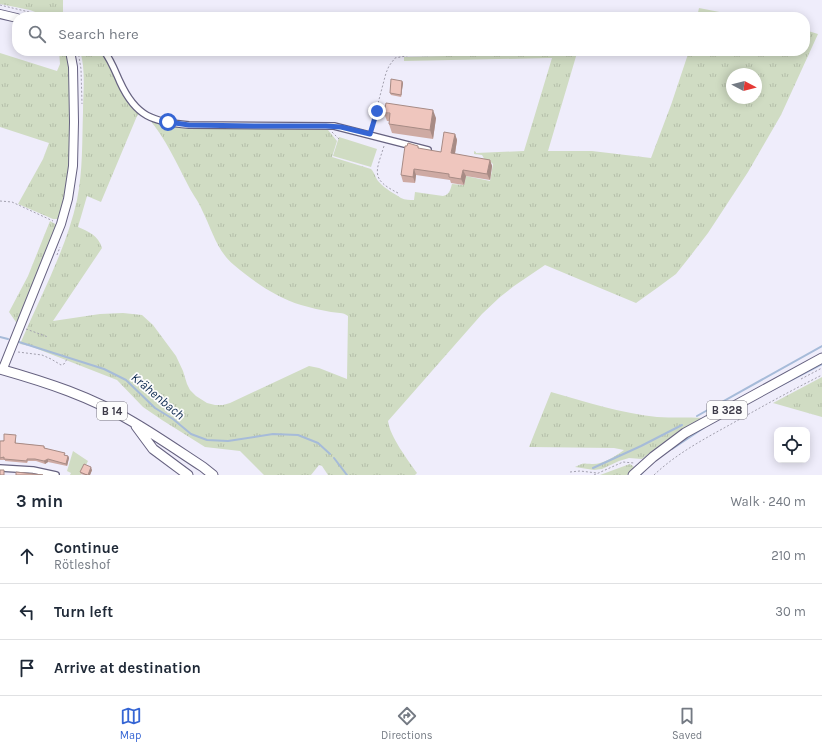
<!DOCTYPE html>
<html lang="en">
<head>
<meta charset="utf-8">
<style>
  body { margin:0; font-family:Karla,sans-serif; background:#f6f6f7; color:#1f2937 }
  .controls { position:absolute; right:12px; bottom:12px; display:grid; overflow:hidden; border-radius:8px; box-shadow:0 2px 10px #0003 }
  .controls button { width:36px; height:36px; display:grid; place-items:center; padding:0; border:0; border-bottom:1px solid #e0e1e3; background:#fff; color:#1f2937; font:20px sans-serif }
  .compass { position:absolute; left:726px; top:68px; width:36px; height:36px; border-radius:50%; background:#fff; box-shadow:0 2px 10px #0003; rotate:97deg }
  .stop { position:absolute; width:12px; height:12px; margin:-9px; border:3px solid #3565d4; border-radius:50%; background:#fff }
  .stop.end { background:#3565d4; border-color:#fff; box-shadow:0 1px 4px #0008 }
  .list { margin:0; padding:0; list-style:none }
  h2 { display:flex; justify-content:space-between; align-items:center; height:52px; margin:0; padding:0 16px; font-size:17px }
  h2 small { font-size:13px; font-weight:400; color:#747a83 }
  .list li { display:grid; grid-template-columns:26px 1fr auto; gap:12px; align-items:center; box-sizing:border-box; height:56px; padding:0 16px; border-top:1px solid #e0e1e3 }
  .list b { display:block; font-size:15px; white-space:nowrap }
  .list p { margin:0; font-size:13px; white-space:nowrap; color:#747a83 }
  .list em { font-size:13px; font-style:normal; color:#747a83 }
  .icon { flex:none; width:22px; height:22px; fill:none; stroke:currentColor; stroke-width:2; stroke-linecap:round; stroke-linejoin:round }
  .map { position:relative; flex:none; width:822px; height:475px; overflow:hidden }
  .search { position:absolute; background:#fff; box-shadow:0 2px 10px #0003; left:12px; right:12px; top:12px; height:44px; display:flex; align-items:center; gap:10px; box-sizing:border-box; padding:0 14px; border-radius:16px; color:#747a83; font-size:15px }
  .sheet { height:220px; background:#fff }
  nav { display:flex; justify-content:space-around; align-items:center; box-sizing:border-box; height:56px; border-top:1px solid #e0e1e3; background:#fff; font-size:11px; color:#747a83 }
  nav a { display:grid; justify-items:center; gap:2px }
  nav .on { color:#3565d4 }
  .map>svg:first-child { display:block }
</style>
</head>
<body>
<div class="map">
<svg width="822" height="475" viewBox="0 0 822 475">
  <defs>
    <pattern id="grass-tufts" width="24" height="20" patternUnits="userSpaceOnUse"><rect width="24" height="20" fill="#d0dcc3"/><path d="M3 7l-1-3M5 7V3M7 7l1-3M15 17l-1-3M17 17v-4M19 17l1-3" fill="none" stroke="#b4bea9"/></pattern>
  </defs>
  <rect width="100%" height="100%" fill="#efedfb"/>
  <!-- grass -->
  <path fill="url(#grass-tufts)" fill-rule="evenodd" d="M0 0H63V17H48L30 10 0 4Z
    M699 8 745 17H697Z
    M805 30 818 34 781 115 748 172 708 233 688 259 676 274 657 288 636 303 545 265 514 286 500 297 482 314 388 421C390 437 408 460 417 473L415 475H328L322 466 319 465 311 475H264L240 451 205 447 162 420 143 407 117 380 30 346 20 344C40 297 66 250 77 200 83 171 82 141 83 112 83 93 86 69 80 51H103L130 104 139 114 137 116 101 202 87 196 78 227C89 232 98 235 102 248L53 321 100 314 123 313 142 315 153 325 176 356 183 371 187 384 190 390 196 396 207 403 215 405H223L230 403 309 366 319 368 347 379 348 316C343 312 337 313 331 312 321 310 311 308 301 305 276 297 254 282 234 265 217 251 212 230 202 210 199 202 193 195 189 187 177 164 166 139 149 119L155 123V122C192 127 228 129 265 129 284 129 304 127 323 127L328 130 337 141 332 157 371 169C375 173 375 178 379 182 385 189 395 194 401 198 405 200 410 200 414 200L415 192 443 196C450 194 450 190 452 184L464 185 466 176 490 181 493 164 488 160H485L482 155 474 154V151L476 152V153L524 151 552 58 404 61V57L577 53 548 151H592L651 158 671 105 689 51H805ZM732 74H756V98H732Z
    M59 51H67L72 79 69 183 60 219H53L18 204 43 159 49 143 0 127V53L57 71 60 64Z
    M50 221 57 225 18 325 9 312 28 276Z
    M822 377V417L773 403Z
    M551 392C586 402 620 413 657 417 672 418 688 417 703 418L681 430 642 459 629 458 619 461 602 469 594 470 575 467C586 462 582 464 593 464 603 464 616 456 624 450L614 448 529 447Z
    M630 464 633 466 634 467 627 475H600L627 465Z"/>
  <!-- green -->
  <path fill="#d0dcc3" d="M339 137 377 149 371 167 333 156Z
    M73 451 88 461 81 475H70L71 473 67 471Z"/>
  <g fill="none" stroke-linecap="round" stroke-linejoin="round">
    <!-- stream -->
    <path stroke="#a6bbd9" stroke-width="2" d="M0 337 8 339
      M19 342 104 369 126 380 155 408 173 419 191 434 207 440 228 441 273 434 298 435 318 443 330 454
      M768 392 822 364
      M697 416 822 346
      M672 449 705 427
      M334 458 347 475
      M593 468 641 446 682 425
      M640 475 643 472"/>
    <defs>
      <path id="street" d="M104 51C111 60 115 71 120 82 136 117 153 122 189 125L334 126 428 150
        M0 468 33 470 56 475"/>
      <path id="secondary" d="M0 14 17 18
        M4 366 61 224 68 199 73 166 74 122 73 67 70 51"/>
      <path id="primary" d="M0 369C46 382 92 397 133 422 157 436 180 452 203 467L213 475
        M136 426 153 449 188 475
        M633 475 653 457 685 433 822 358"/>
    </defs>
    <!-- street casing -->
    <use href="#street" stroke="#666280" stroke-width="8"/>
    <!-- secondary casing -->
    <use href="#secondary" stroke="#666280" stroke-width="10"/>
    <!-- primary casing -->
    <use href="#primary" stroke="#666280" stroke-width="11"/>
    <!-- path -->
    <path stroke="#a2a0ae" stroke-width="1" stroke-dasharray="2 2" stroke-linecap="butt" d="M0 5 29 12 45 17
      M78 51 81 69 82 104
      M371 130 386 73 389 66 395 58 411 55 579 51
      M332 132 339 139
      M384 146C376 172 370 179 398 193
      M0 201 12 202 53 221
      M57 255 60 247
      M26 329 48 337
      M18 352 42 355 51 359 61 365 64 364 67 359
      M801 379 822 368
      M570 472 580 471 597 473
      M594 475 623 462 634 463
      M654 475C677 453 706 438 733 423 763 406 792 390 822 375"/>
    <!-- street -->
    <use href="#street" stroke="#fff" stroke-width="5.5"/>
    <!-- secondary -->
    <use href="#secondary" stroke="#fff" stroke-width="8"/>
    <!-- primary -->
    <use href="#primary" stroke="#fff" stroke-width="9"/>
  </g>
  <!-- wall -->
  <path fill="#ceaaa3" d="M402 81 403 83 401 97 391 95 390 93Z
    M384 113 436 118 433 139 392 133 389 124V121H387Z
    M455 134 457 140 455 154 490 160 492 166 490 180 466 176 464 185 451 183 450 180 416 175 415 183 403 182 401 175 418 146 419 149 441 152Z
    M16 438V443L44 446 45 448 68 456 69 458 67 466 48 462 45 464 36 461H28L27 463 5 461V460H0V441Z
    M92 470 90 475H84L81 474 80 472Z"/>
  <!-- shaded-wall -->
  <path fill="#a78b85" d="M402 81 403 83 401 97V95Z
    M433 110 436 118 433 139 430 130Z
    M455 134 457 140 454 159 451 153Z
    M490 160 492 166 490 180 487 174Z
    M414 169 416 175 415 183 413 177Z
    M463 170 466 176 464 185 461 179Z
    M68 456 69 458 67 466 66 464Z
    M48 459V462L45 464 44 461Z
    M91 467 92 470 90 475H88Z"/>
  <!-- building -->
  <path fill="#efc6be" stroke="#a78b85" d="M391 79 402 81 401 95 390 93Z
    M386 103 433 110 430 130 389 124 390 113H384Z
    M444 132 455 134 451 153 490 160 487 174 463 170 461 179 449 177V174L414 169 413 177 401 175 405 146H407L408 143 418 146V148L441 152Z
    M4 434 16 435 15 443 44 446V448L65 453 64 455 68 456 66 464 48 459 44 461 35 459H27V461L4 459V457L0 458V441H4Z
    M84 464 91 467 88 475H85L86 474 87 475 80 472Z
    M0 470H4V475H0Z
    M16 472 43 475H16Z"/>
  <g fill="none" stroke-linecap="round" stroke-linejoin="round">
    <!-- route -->
    <path stroke="#3565d4" stroke-width="5" d="M168 122 189 125 254 126H326L341 127 370 134 377 111"/>
  </g>
  <g text-anchor="middle" dominant-baseline="central" stroke-width="3.5" stroke-linejoin="round" paint-order="stroke">
    <!-- shield labels -->
    <g fill="#fcfcfc" stroke="#76747e" stroke-width="1">
      <rect x="707" y="401" width="40" height="18" rx="3"/>
      <rect x="97" y="402" width="30" height="18" rx="3"/>
    </g>
    <g font-size="11" font-weight="bold" fill="#3c3a48">
      <text x="727" y="410">B 328</text>
      <text x="112" y="411">B 14</text>
    </g>
    <!-- water labels -->
    <g font-size="13" font-style="italic" fill="#0c2950" stroke="#fcfcfc">
      <text transform="translate(158 396) rotate(40)">Krähenbach</text>
    </g>
  </g>
</svg>
<div class="controls">
<button><svg class="icon" aria-label="locate" viewBox="0 0 24 24"><circle cx="12" cy="12" r="6"/><path d="M12 2v4M12 18v4M2 12h4M18 12h4"/></svg></button>
</div>
<svg class="compass" viewBox="-18 -18 36 36"><path d="M0-13l5 13h-10z" fill="#e53935"/><path d="M0 13l5-13h-10z" fill="#747a83"/></svg>
<div class="stop" style="left:168px;top:122px"></div>
<div class="stop end" style="left:377px;top:111px"></div>
<div class="search"><svg class="icon" aria-label="search" viewBox="0 0 24 24"><circle cx="10" cy="10" r="6"/><path d="M15 15l6 6"/></svg>Search here</div>
</div>
<section class="sheet">
<h2>3 min<small>Walk · 240 m</small></h2>
<ul class="list">
<li><svg class="icon" aria-label="ahead" viewBox="0 0 24 24"><path d="M12 20V5M6 11l6-6 6 6"/></svg><div><b>Continue</b><p>Rötleshof</p></div><em>210 m</em></li>
<li><svg class="icon" aria-label="left" viewBox="0 0 24 24"><path d="M17 20v-9H6M10 6l-5 5 5 5"/></svg><div><b>Turn left</b></div><em>30 m</em></li>
<li><svg class="icon" aria-label="arrive" viewBox="0 0 24 24"><path d="M6 21V4h12l-3 4 3 4H6"/></svg><div><b>Arrive at destination</b></div></li>
</ul>
</section>
<nav>
<a class="on"><svg class="icon" aria-label="map" viewBox="0 0 24 24"><path d="M3 6l6-2 6 2 6-2v14l-6 2-6-2-6 2zM9 4v14M15 6v14"/></svg>Map</a>
<a><svg class="icon" aria-label="directions" viewBox="0 0 24 24"><path d="M12 3l9 9-9 9-9-9zM9 14v-3h6M13 9l2 2-2 2"/></svg>Directions</a>
<a><svg class="icon" aria-label="saved" viewBox="0 0 24 24"><path d="M7 4h10v16l-5-4-5 4z"/></svg>Saved</a>
</nav>
</body>
</html>
